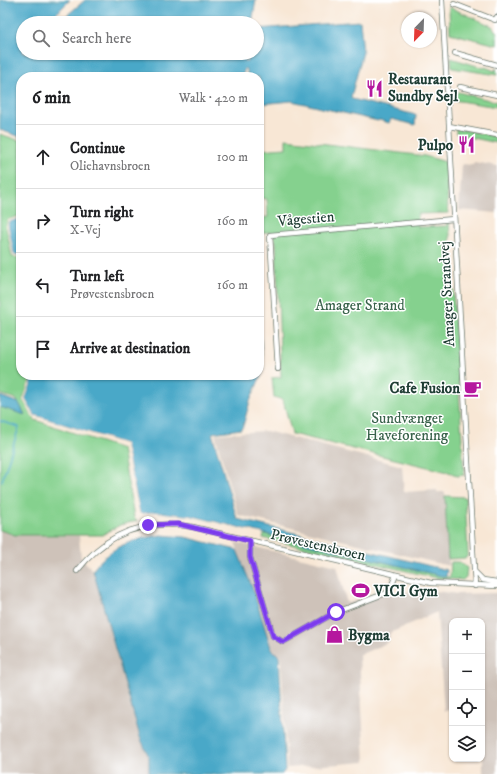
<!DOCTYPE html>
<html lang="en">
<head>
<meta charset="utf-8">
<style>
  body { margin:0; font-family:"IM FELL DW Pica",serif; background:#f2f2f2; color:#202124 }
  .controls { position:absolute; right:12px; bottom:12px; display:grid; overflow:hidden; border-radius:8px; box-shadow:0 1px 3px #0004 }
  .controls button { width:36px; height:36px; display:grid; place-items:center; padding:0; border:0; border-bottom:1px solid #e0e0e0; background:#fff; color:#202124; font:20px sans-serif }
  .compass { position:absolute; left:401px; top:12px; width:36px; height:36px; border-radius:50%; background:#fff; box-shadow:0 1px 3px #0004; rotate:203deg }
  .stop { position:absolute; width:12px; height:12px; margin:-9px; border:3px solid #7c3aed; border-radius:50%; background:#fff }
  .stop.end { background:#7c3aed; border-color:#fff; box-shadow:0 1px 4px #0008 }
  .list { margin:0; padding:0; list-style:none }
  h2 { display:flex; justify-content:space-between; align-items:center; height:52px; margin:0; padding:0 16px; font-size:17px }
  h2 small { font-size:13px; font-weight:400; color:#757577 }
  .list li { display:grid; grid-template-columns:26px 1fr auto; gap:12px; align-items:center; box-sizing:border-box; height:64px; padding:0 16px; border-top:1px solid #e0e0e0 }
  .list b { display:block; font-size:15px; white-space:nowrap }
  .list p { margin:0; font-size:13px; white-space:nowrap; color:#757577 }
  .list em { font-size:13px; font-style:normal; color:#757577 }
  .icon { flex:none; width:22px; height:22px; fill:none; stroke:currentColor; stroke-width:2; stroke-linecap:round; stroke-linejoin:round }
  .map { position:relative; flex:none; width:497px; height:774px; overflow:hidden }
  .search { position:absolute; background:#fff; box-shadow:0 1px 3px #0004; left:16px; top:16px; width:248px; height:44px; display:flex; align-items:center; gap:10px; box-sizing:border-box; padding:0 14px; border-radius:22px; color:#757577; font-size:15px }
  .panel { position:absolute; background:#fff; box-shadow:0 1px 3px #0004; left:16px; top:72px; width:248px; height:308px; border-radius:16px }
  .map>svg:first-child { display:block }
</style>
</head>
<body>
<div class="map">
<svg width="497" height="774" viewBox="0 0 497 774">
  <rect width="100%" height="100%" fill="#fff"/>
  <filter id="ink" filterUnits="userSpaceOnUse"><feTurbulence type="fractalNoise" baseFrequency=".025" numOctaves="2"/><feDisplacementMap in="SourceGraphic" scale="8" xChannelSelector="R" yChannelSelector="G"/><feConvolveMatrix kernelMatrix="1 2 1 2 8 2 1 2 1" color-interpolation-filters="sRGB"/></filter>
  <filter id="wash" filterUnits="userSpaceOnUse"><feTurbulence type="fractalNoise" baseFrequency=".012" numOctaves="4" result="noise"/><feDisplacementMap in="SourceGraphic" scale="16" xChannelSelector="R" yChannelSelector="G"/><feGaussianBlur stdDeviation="0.9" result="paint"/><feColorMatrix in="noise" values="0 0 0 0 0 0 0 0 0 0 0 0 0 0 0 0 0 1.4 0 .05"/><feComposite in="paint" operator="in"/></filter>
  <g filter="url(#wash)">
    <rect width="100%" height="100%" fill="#f8e7d5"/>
    <!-- industrial -->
    <path fill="#cec2b9" d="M474 162 497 166V213L459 210 462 164 473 165Z
      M266 431 402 466 404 492 437 490V492H445L449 566 238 515 215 434Z
      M0 530 15 535 79 536 81 558 93 570 140 737 149 757V774H0Z
      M235 542 337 566 347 603 382 594 428 590 458 594 497 593V774H483L482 621H452V710L444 711 437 612 390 633 389 642 359 655 365 762 287 768 281 655 279 656 271 648Z"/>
    <!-- green -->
    <path fill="#85d18e" stroke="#528761" d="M449 7 492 26 497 33V45L450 33Z
      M451 58 484 68 485 67 495 71 496 68 497 75 452 68Z
      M454 91 497 102V107L453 100Z
      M456 128 497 137V143L459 135 456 133Z
      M0 134 21 141V215L8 220 6 226 12 257H20L21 261V375H32L23 400 35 420 122 449 134 517 137 521 120 525 102 535H15L0 530V407L25 414 16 399 0 394Z
      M286 139 425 156 446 162 448 213 418 214V227L447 226V221H449L453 279 446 280 447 288H453L464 475 457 476 452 473 292 434 283 400 274 397 272 378 281 377 276 242 270 232 261 233 260 218 268 217 267 199 259 198V150L286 148Z
      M445 496 465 497 468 554 466 558 448 559Z
      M264 534 446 577H450L451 562H460L467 568 466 577 463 580 437 578 263 538Z"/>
    <!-- water -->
    <path fill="#49a8c8" stroke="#34727e" d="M0 0H70L54 16 50 23H23V53H245V61L247 62 251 53H257V29L360 21 363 52 351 97 352 99 416 115 415 125 391 119 389 123 379 120 378 121 292 101 259 104V77H247V70L245 68 242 77H21V137L0 130Z
      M85 0H256L252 23H61L66 16Z
      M21 218V255H14L8 226V222Z
      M259 317 263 371 250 401 243 426 241 429 212 433 237 519 447 570 446 577 191 516 155 512 140 514 125 444 34 415 25 399 34 375H259Z
      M0 396 19 403 25 415 0 407Z
      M161 535 185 537 237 550 252 587 271 648 279 656 285 770 282 774H149V757L140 737 93 570C110 546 133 539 161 535Z"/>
    <!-- pier -->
    <path fill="#f8e7d5" d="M21 216 20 218 8 222V226L14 255H21V257H14L6 226 8 220Z
      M32 375H34L25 399 34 415 125 444 140 514 155 512 191 516 264 534 263 536 191 518 155 514 139 516 123 446 33 417 23 400Z"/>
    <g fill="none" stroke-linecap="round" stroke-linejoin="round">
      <!-- stream -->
      <path stroke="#49a8c8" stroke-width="1.5" d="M0 421 19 427 2 481"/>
    </g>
  </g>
  <g filter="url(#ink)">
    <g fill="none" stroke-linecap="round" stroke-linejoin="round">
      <defs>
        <path id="minor" d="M442 0 475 586
          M454 4 495 20 497 17
          M455 53 497 65
          M460 87 497 95
          M449 126 497 135
          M278 369 270 235 454 219
          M250 541V557L273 636 283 642 336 612 389 592 396 575
          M77 571C107 532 145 518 193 527L431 583 497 586
          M475 572 483 580 497 582"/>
      </defs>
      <!-- minor casing -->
      <use href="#minor" stroke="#6b786c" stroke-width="6"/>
      <!-- minor -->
      <use href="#minor" stroke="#fff" stroke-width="4.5"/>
    </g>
  </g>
  <g fill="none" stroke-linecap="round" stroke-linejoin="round" filter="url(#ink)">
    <!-- route -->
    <path stroke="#7c3aed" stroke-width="5" d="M148 525 178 524 250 541V557L273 636 283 642 336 612"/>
  </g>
  <!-- icons -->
  <defs>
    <symbol id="restaurant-bare" viewBox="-9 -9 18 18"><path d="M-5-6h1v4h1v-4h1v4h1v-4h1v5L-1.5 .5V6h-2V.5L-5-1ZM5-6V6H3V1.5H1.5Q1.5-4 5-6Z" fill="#b5179e" stroke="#fff" stroke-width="2.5" paint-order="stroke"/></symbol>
    <symbol id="cafe-bare" viewBox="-9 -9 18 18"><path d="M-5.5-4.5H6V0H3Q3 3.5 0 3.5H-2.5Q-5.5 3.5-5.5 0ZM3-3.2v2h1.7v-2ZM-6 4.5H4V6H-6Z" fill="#b5179e" stroke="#fff" stroke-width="2.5" paint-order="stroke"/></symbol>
    <symbol id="stadium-bare" viewBox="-9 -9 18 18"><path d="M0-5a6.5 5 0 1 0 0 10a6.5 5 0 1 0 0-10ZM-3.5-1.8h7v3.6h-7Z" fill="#b5179e" stroke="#fff" stroke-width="2.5" paint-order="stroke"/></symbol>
    <symbol id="shop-bare" viewBox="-9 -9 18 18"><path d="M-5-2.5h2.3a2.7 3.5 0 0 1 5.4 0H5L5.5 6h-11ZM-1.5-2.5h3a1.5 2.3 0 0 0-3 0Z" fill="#b5179e" stroke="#fff" stroke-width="2.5" paint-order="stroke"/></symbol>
  </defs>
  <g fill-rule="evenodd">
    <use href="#restaurant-bare" x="362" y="76" width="25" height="25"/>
    <use href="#restaurant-bare" x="454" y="132" width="25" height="25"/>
    <use href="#cafe-bare" x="460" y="376" width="25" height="25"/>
    <use href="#stadium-bare" x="348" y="578" width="25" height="25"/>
    <use href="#shop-bare" x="322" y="622" width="25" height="25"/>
  </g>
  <g text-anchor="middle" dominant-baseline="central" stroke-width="3" stroke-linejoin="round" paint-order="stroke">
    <!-- poi labels -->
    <g font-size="15" font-weight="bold" fill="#1f3d34" stroke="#fff" text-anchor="start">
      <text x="388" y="79">Restaurant<tspan x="388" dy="17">Sundby Sejl</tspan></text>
      <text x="453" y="145" text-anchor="end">Pulpo</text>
      <text x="460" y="388" text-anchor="end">Cafe Fusion</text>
      <text x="374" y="591">VICI Gym</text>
      <text x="348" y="635">Bygma</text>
    </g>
    <!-- street labels -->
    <g font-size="15" fill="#1f3d34" stroke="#fff">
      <text transform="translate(306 219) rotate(-5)">Vågestien</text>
      <text transform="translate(447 294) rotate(-93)">Amager Strandvej</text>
      <text transform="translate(318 545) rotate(13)">Prøvestensbroen</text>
    </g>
    <!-- park labels -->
    <g font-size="15" fill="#38624a" stroke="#fff">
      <text x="360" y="305">Amager Strand</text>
      <text x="407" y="418">Sundvænget<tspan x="407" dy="17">Haveforening</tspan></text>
    </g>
  </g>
</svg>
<div class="controls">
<button>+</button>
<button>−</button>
<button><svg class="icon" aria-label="locate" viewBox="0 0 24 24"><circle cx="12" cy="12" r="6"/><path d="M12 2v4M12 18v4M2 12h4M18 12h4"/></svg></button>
<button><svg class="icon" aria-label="layers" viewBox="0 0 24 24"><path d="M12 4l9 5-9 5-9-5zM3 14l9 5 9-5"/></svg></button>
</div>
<svg class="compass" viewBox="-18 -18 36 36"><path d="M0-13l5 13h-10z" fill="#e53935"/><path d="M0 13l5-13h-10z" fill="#757577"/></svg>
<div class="stop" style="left:336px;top:612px"></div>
<div class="stop end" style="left:148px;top:525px"></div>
<div class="search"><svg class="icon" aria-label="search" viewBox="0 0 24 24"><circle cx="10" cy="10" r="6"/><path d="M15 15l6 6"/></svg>Search here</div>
<section class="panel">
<h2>6 min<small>Walk · 420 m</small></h2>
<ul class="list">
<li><svg class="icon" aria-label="ahead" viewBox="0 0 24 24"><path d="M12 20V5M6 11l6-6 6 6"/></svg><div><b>Continue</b><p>Oliehavnsbroen</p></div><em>100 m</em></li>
<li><svg class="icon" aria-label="right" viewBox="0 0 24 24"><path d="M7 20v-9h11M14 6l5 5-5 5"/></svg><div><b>Turn right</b><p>X-Vej</p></div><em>160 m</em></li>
<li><svg class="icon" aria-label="left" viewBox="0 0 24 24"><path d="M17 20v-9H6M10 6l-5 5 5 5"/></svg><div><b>Turn left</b><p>Prøvestensbroen</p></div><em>160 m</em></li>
<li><svg class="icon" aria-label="arrive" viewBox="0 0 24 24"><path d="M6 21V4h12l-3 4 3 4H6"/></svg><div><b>Arrive at destination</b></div></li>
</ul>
</section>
</div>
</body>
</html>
